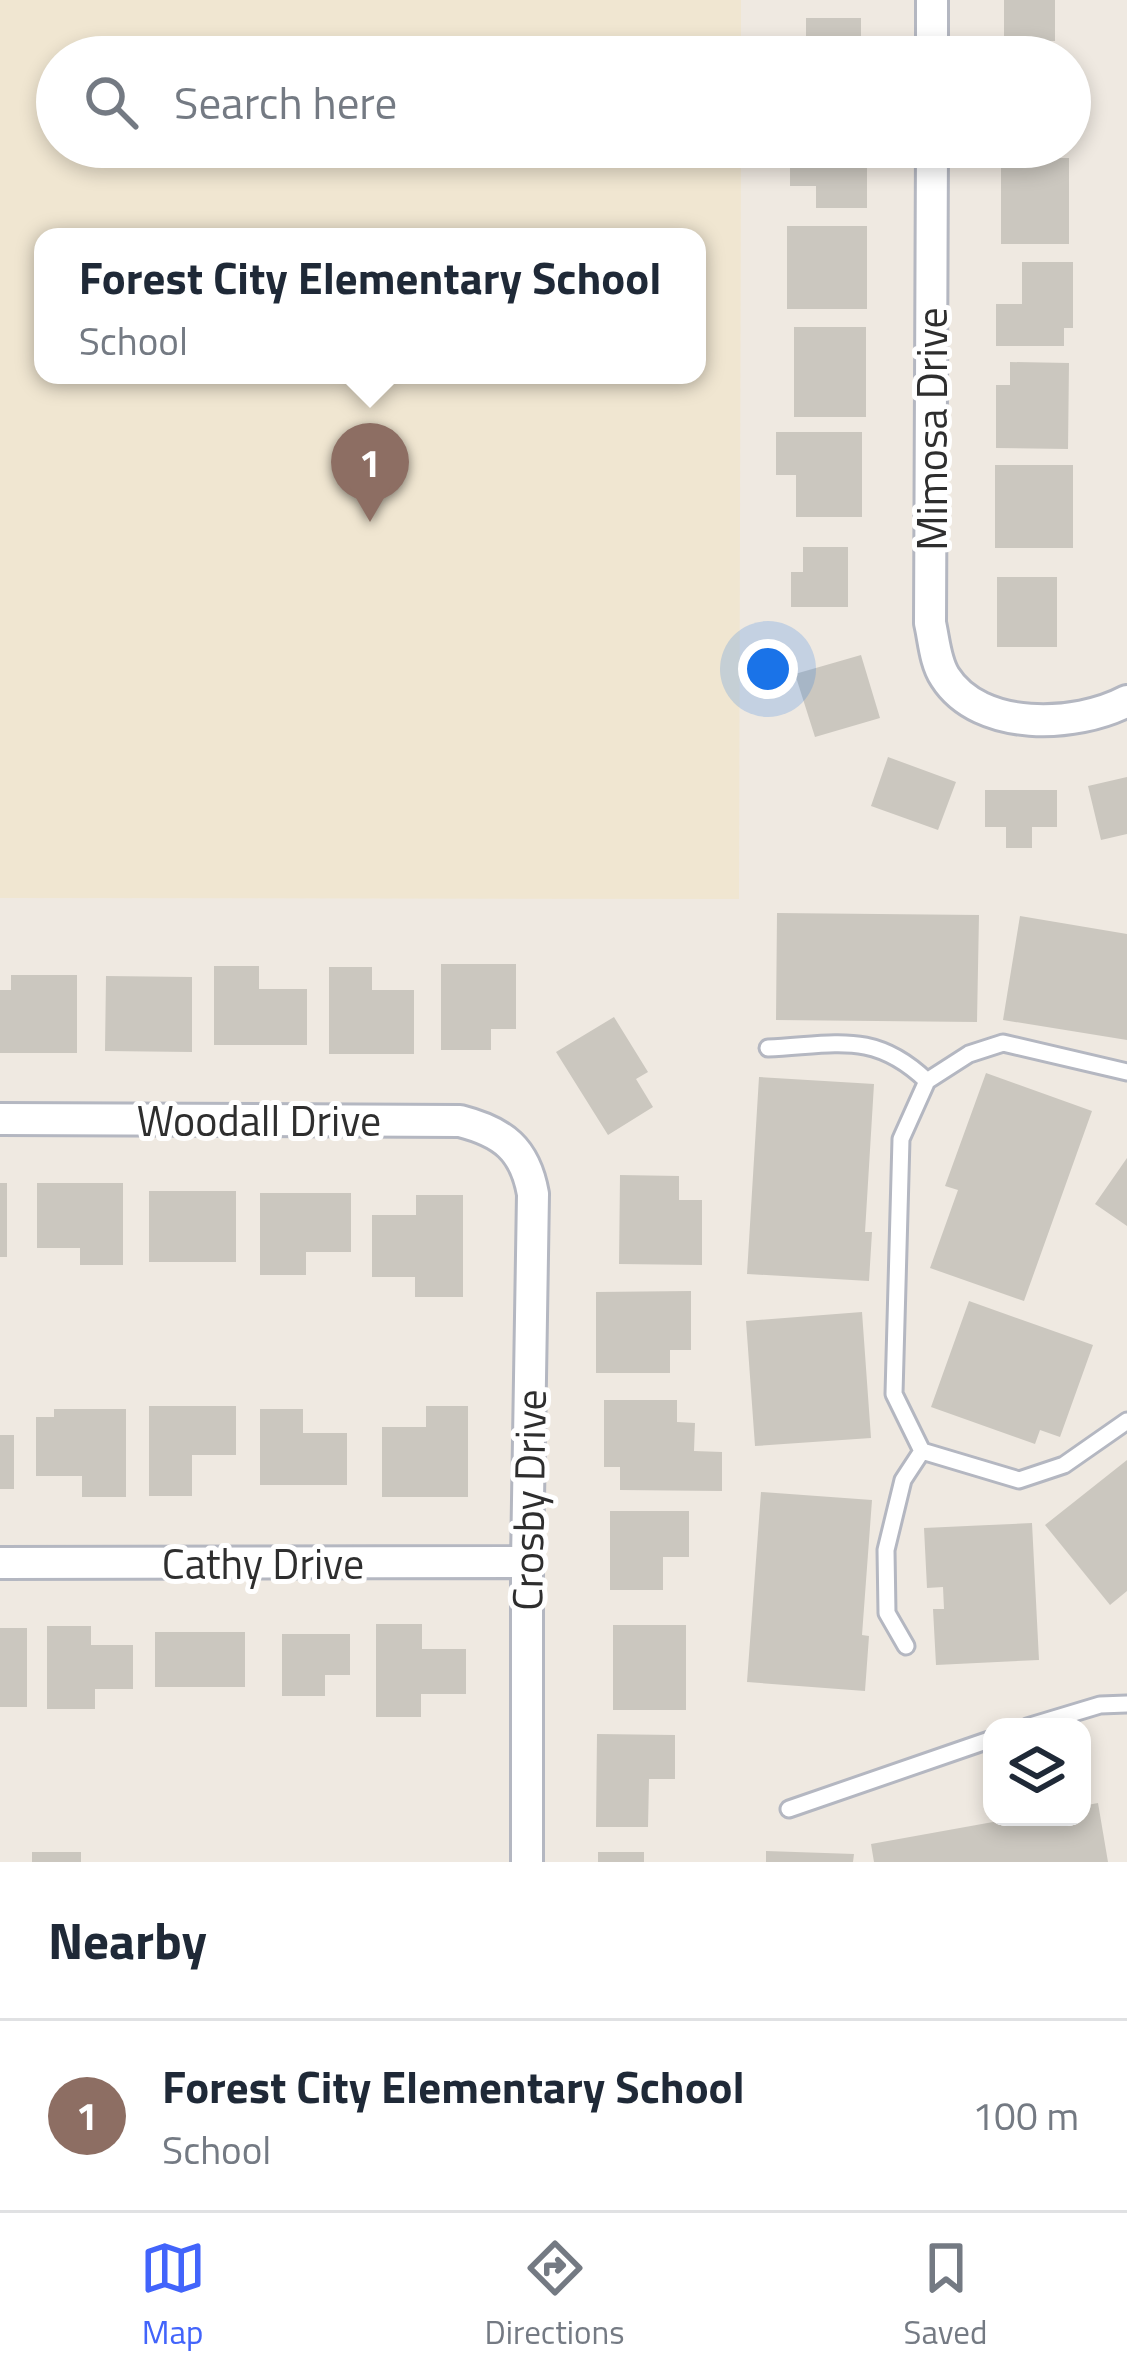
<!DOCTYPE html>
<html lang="en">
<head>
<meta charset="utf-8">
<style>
  body { margin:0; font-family:"Titillium Web",sans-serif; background:#f6f6f7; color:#1f2937 }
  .controls { position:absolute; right:36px; bottom:36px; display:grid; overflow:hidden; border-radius:24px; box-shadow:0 6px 18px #0003 }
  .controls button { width:108px; height:108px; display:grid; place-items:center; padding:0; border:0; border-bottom:3px solid #e0e1e3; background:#fff; color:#1f2937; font:60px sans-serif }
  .you { position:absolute; left:768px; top:669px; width:42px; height:42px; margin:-30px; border:9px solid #fff; border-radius:50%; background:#1a73e8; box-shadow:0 0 0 18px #1a73e833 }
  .badge { display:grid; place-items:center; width:78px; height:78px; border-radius:50%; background:#4264fb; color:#fff; font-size:39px; font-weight:700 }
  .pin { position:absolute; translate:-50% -99px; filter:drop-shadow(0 3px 6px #0008) }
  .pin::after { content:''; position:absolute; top:63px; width:42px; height:36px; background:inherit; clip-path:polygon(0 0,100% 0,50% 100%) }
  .popup { position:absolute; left:34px; top:228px; width:672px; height:156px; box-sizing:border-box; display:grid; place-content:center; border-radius:24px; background:#fff; filter:drop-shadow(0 3px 9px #0005); font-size:39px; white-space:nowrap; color:#747a83 }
  .popup b { font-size:45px; color:#1f2937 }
  .popup::after { content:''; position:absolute; left:50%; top:100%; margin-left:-24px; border:24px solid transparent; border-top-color:#fff }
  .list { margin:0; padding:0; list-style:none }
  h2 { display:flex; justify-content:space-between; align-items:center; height:156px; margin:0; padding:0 48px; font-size:51px }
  h2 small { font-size:39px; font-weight:400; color:#747a83 }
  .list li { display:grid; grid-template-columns:78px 1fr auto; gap:36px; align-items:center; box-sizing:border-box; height:192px; padding:0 48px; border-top:3px solid #e0e1e3 }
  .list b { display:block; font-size:45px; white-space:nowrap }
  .list p { margin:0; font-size:39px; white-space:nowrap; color:#747a83 }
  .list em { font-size:39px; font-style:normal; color:#747a83 }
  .icon { flex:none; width:66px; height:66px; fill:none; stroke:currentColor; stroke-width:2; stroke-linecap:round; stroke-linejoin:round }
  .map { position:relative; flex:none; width:1127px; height:1862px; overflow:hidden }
  .search { position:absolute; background:#fff; box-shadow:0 6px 18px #0003; left:36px; right:36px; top:36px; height:132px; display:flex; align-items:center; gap:30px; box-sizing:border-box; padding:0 42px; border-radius:66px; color:#747a83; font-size:45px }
  .sheet { height:348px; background:#fff }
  nav { display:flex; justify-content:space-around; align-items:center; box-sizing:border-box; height:168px; border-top:3px solid #e0e1e3; background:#fff; font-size:33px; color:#747a83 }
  nav a { display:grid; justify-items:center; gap:6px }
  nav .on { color:#4264fb }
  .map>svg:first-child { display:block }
</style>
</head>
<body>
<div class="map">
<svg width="1127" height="1862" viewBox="0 0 1127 1862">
  <rect width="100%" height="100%" fill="#efe9e1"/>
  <!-- education -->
  <path fill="#f0e6d1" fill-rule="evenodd" d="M0 0H741V57H57V147H741L739 899 0 898ZM43 237H697V375H43Z"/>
  <!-- building -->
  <path fill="#cbc7bf" d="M1004 0H1055V41H1004Z
    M806 18H861V57H806Z
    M790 147H867V208H816V186H790Z
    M1001 158H1069V244H1001Z
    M787 226H867V309H787Z
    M1022 262H1073V328H1064V346H996V304H1022Z
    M794 327H866V417H794Z
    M1010 362 1069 363 1068 449 996 448V385H1010Z
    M776 432H862V517H796V475H776Z
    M995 465H1073V548H995Z
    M803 547H848V607H791V572H803Z
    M997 577H1057V647H997Z
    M861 655 880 718 815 737 795 674Z
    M888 757 956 782 938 830 871 806Z
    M1127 777V834L1101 840 1088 786Z
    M985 790H1057V827H1032V848H1006V827H985Z
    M777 913 979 915 977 1022 776 1020Z
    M1020 916 1127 934V1040L1003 1020Z
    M441 964H516V1029H491V1050H441Z
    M214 966H259V989H307V1045H214Z
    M329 967H372V990H414V1054H329Z
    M11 975H77V1053H0V990H11Z
    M106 976 192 977V1052L105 1051Z
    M614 1017 648 1072 636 1079 653 1107 608 1135 556 1052Z
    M986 1073 1092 1111 1024 1301 930 1268 958 1190 945 1186Z
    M759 1077 874 1084 865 1232H872L869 1281 747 1274Z
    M1127 1158V1226L1095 1204Z
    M620 1175 679 1176V1200H702V1265L619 1264Z
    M0 1183H7V1257H0Z
    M37 1183H123V1265H80V1248H37Z
    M149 1191H236V1262H149Z
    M260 1193H351V1252H306V1275H260Z
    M416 1195H463V1297H415V1277H372V1215H416Z
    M691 1291V1350H670V1373H596V1292Z
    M969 1301 1093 1345 1060 1437 1040 1430 1035 1444 931 1407Z
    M862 1312 871 1438 755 1446 746 1321Z
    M604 1400H677V1422L695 1423 694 1451 722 1452V1491L620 1490V1467H604Z
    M149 1406H236V1455H192V1496H149Z
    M426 1406H468V1497H382V1427H426Z
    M54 1409H126V1497H82V1476H36V1417H54Z
    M260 1409H303V1433H347V1485H260Z
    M0 1435H14V1489H0Z
    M1127 1460V1591L1110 1605 1045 1525Z
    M761 1492 872 1500 862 1635 869 1636 865 1691 747 1682Z
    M610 1511H689V1557H663V1590H610Z
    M1032 1523 1039 1660 936 1665 933 1609H944L943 1587 927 1588 924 1528Z
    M376 1624H422V1649H466V1694H421V1717H376Z
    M613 1625H686V1710H613Z
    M47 1626H91V1645H133V1689H95V1709H47Z
    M0 1628H27V1707H0Z
    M155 1632H245V1687H155Z
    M282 1634H350V1675H325V1696H282Z
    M597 1734 675 1735V1779H649L648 1827H596Z
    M1098 1803 1108 1862H874L871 1844 1021 1817H1082V1806Z
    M766 1851 854 1854 853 1862H766Z
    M32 1852H81V1862H32Z
    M598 1852H644V1862H598Z"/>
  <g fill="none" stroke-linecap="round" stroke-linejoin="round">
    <defs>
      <path id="lane" d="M768 1048C835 1045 874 1030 927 1081
        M1127 1072 1003 1043 969 1054 927 1081 901 1139 894 1394 922 1451 1019 1480 1064 1465 1127 1421
        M906 1646 887 1613 886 1550 903 1480 922 1451
        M1027 1727 1100 1705 1127 1704
        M789 1809 992 1739"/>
      <path id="street" d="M932 57V0
        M932 147 930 623C934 640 935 662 945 677 980 732 1076 728 1127 701
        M0 1119 460 1121C503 1132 525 1149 533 1194L527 1562V1862
        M0 1563 527 1562"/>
    </defs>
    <!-- lane casing -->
    <use href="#lane" stroke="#b4b7c1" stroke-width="21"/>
    <!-- street casing -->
    <use href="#street" stroke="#b4b7c1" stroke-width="36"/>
    <!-- lane -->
    <use href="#lane" stroke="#fff" stroke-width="15"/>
    <!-- street -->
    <use href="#street" stroke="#fff" stroke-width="30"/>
  </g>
  <g text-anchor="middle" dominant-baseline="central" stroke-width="10" stroke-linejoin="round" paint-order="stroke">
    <!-- street labels -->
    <g font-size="42" fill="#2e2e2e" stroke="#fff">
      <text transform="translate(931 429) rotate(-90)">Mimosa Drive</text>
      <text x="259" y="1120">Woodall Drive</text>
      <text transform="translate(528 1500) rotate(-89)">Crosby Drive</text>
      <text x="263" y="1563">Cathy Drive</text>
    </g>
  </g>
</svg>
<div class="controls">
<button><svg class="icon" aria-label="layers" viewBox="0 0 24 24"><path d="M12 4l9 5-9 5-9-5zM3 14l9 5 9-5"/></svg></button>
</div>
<div class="you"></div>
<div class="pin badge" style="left:370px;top:522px;background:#8d6e63">1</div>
<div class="popup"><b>Forest City Elementary School</b>School</div>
<div class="search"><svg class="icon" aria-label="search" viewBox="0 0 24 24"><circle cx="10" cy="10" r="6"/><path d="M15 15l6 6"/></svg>Search here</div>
</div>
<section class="sheet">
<h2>Nearby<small></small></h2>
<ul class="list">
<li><span class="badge" style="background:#8d6e63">1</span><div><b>Forest City Elementary School</b><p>School</p></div><em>100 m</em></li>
</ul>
</section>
<nav>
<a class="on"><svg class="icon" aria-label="map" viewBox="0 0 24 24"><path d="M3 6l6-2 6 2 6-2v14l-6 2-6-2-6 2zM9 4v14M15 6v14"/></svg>Map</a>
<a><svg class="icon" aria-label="directions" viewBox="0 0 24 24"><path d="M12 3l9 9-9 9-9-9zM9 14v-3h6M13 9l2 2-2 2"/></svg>Directions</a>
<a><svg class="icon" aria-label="saved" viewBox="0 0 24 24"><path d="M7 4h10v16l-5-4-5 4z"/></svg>Saved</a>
</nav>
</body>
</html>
